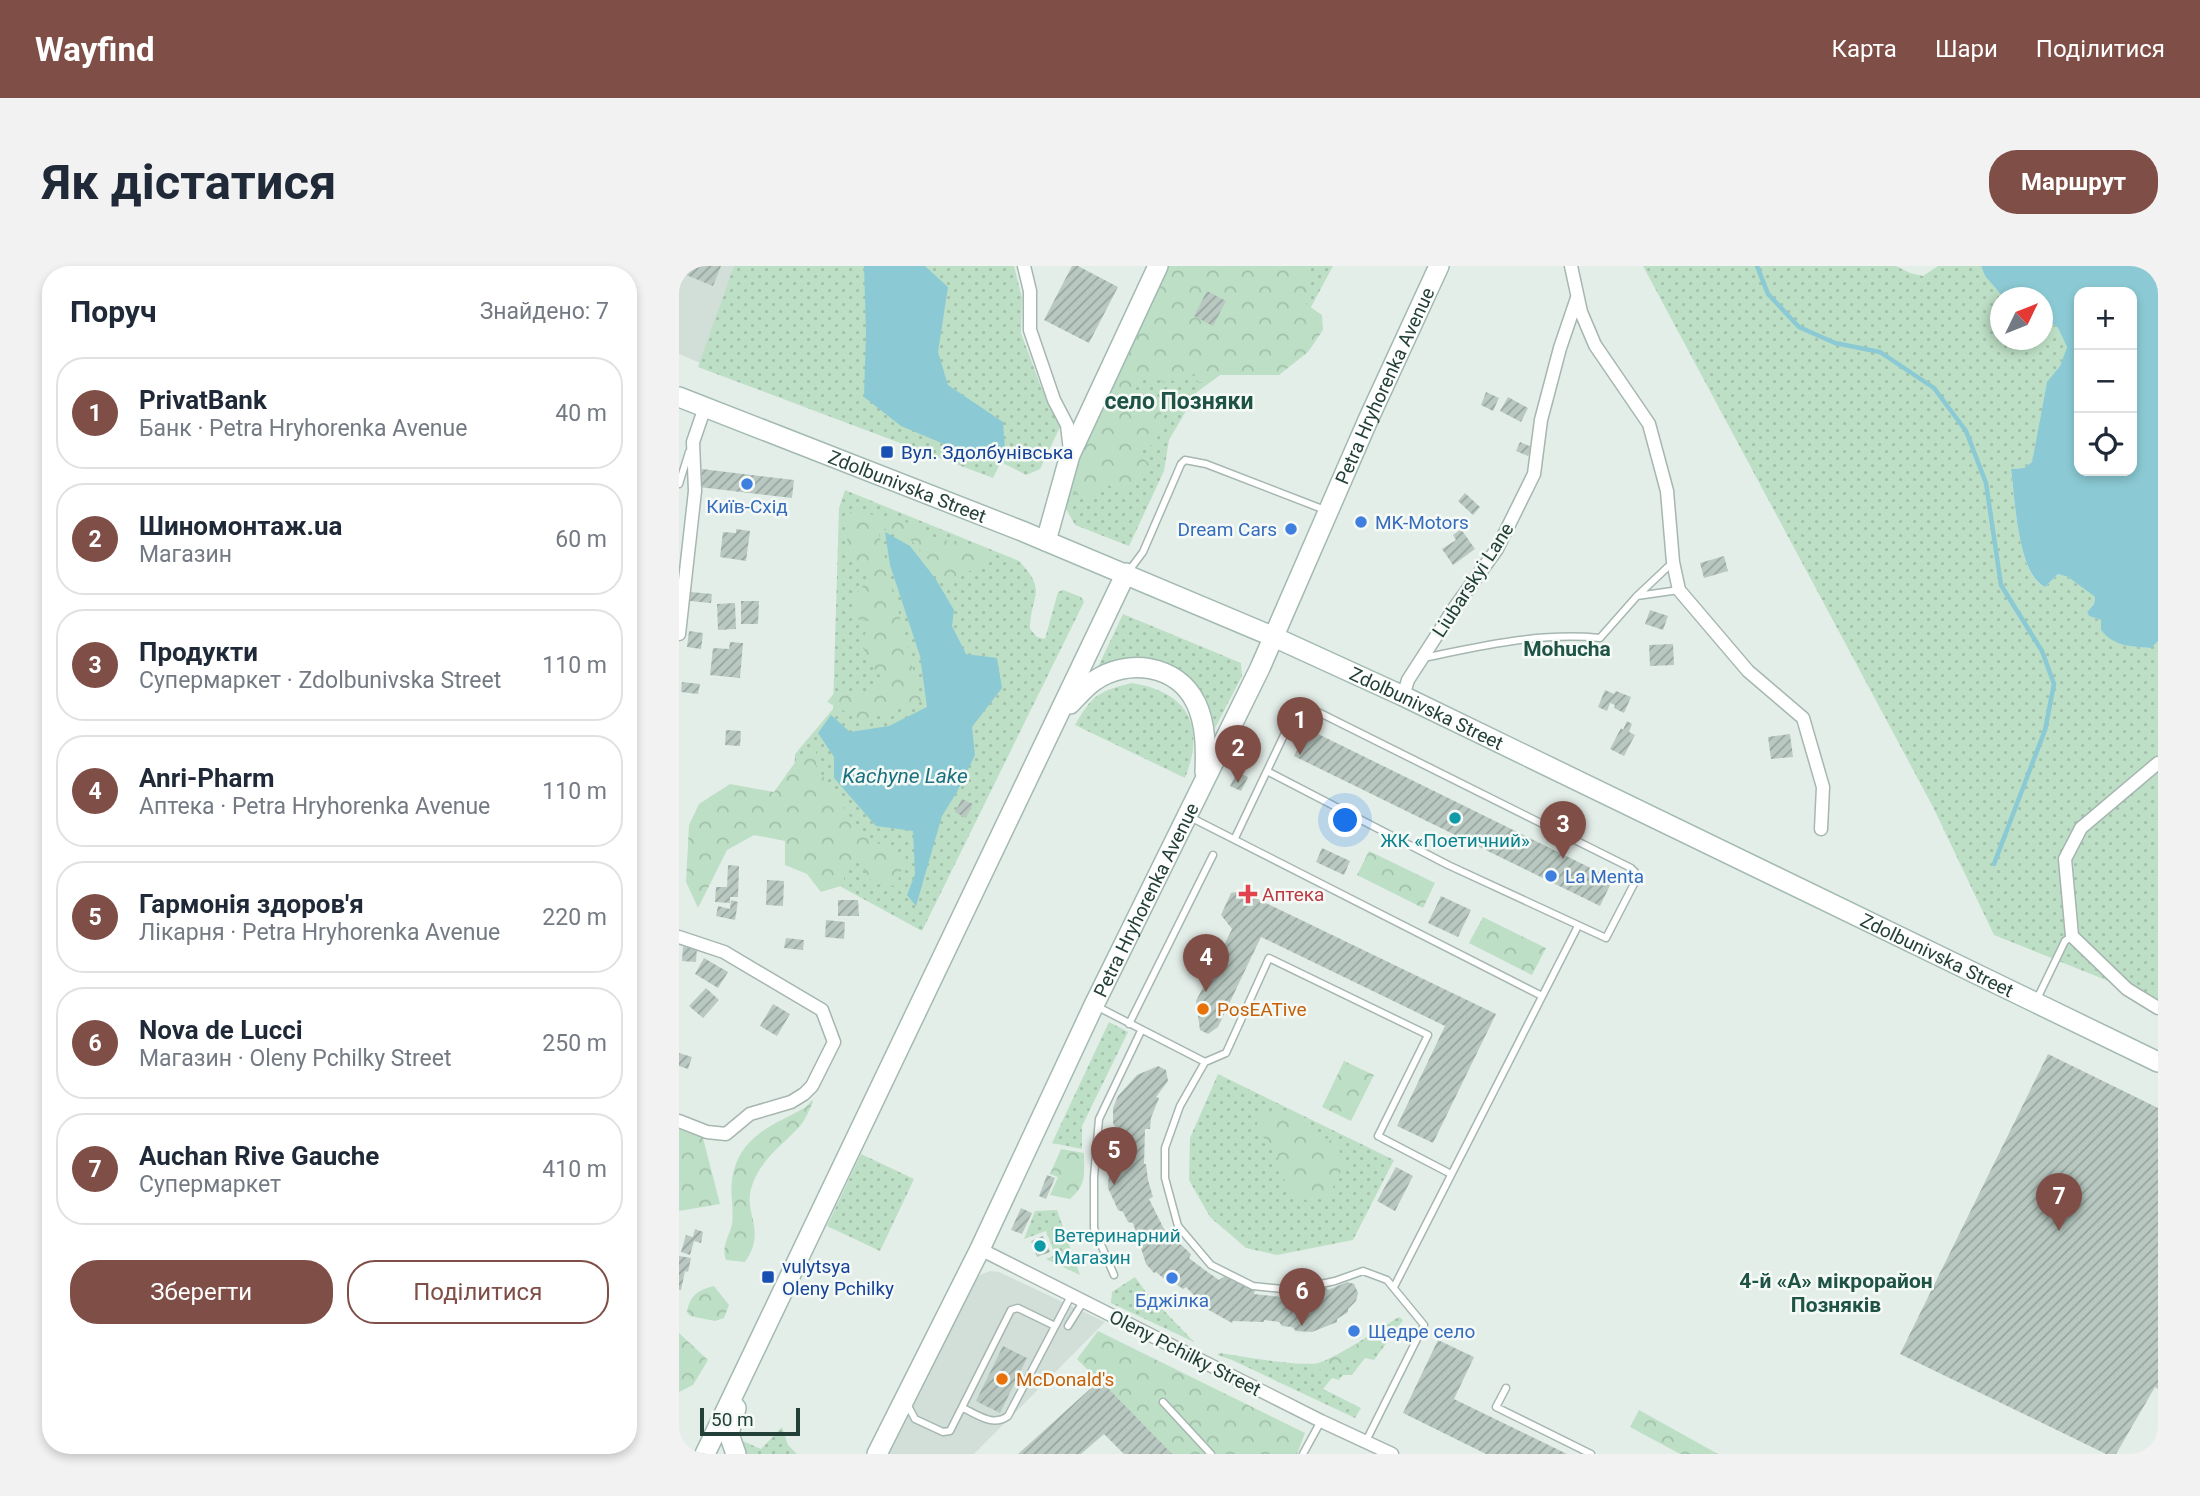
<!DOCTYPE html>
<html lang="uk">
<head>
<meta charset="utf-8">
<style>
  body { margin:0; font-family:Roboto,sans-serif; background:#f2f2f3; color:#1f2937 }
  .controls { position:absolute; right:21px; top:21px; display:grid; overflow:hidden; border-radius:14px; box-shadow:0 4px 10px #0003 }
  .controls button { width:63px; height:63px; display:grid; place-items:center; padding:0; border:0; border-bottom:2px solid #e0e1e3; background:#fff; color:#1f2937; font:35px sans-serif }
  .compass { position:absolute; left:1311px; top:21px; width:63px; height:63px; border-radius:50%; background:#fff; box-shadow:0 4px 10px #0003; rotate:47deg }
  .scale { position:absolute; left:21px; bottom:18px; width:100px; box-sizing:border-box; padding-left:7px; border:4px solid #234038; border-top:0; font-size:19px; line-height:24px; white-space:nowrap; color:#234038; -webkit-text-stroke:5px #f5faf7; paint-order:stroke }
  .you { position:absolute; left:667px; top:555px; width:24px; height:24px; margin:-18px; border:5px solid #fff; border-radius:50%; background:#1a73e8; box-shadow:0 0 0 10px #1a73e833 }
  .badge { display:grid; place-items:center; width:46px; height:46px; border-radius:50%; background:#7f4f47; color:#fff; font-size:23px; font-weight:700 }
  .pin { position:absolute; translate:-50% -58px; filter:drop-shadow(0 2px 4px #0008) }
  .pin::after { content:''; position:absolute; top:37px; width:24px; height:21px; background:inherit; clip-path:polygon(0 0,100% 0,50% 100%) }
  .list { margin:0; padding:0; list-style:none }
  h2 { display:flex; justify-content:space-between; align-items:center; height:91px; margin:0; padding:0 28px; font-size:30px }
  h2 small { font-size:23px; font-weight:400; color:#747a83 }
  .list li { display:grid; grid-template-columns:46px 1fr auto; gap:21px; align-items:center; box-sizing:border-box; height:112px; margin:0 14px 14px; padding:0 14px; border:2px solid #e0e1e3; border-radius:28px }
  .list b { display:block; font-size:26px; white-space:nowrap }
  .list p { margin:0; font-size:23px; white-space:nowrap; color:#747a83 }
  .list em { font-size:23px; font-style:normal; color:#747a83 }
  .actions { display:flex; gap:14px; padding:21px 28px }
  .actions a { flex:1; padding:16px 0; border:2px solid #7f4f47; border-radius:28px; text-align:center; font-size:24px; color:#7f4f47 }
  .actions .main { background:#7f4f47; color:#fff }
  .icon { flex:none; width:38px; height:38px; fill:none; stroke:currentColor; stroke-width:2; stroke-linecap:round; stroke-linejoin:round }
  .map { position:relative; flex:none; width:1479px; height:1188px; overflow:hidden; border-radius:28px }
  header { display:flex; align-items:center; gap:42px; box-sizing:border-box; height:98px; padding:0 35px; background:#7f4f47; color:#fff }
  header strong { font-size:33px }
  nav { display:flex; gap:38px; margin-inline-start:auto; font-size:24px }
  .intro { display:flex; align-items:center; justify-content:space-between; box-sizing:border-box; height:168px; padding:0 42px }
  h1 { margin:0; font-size:49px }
  .button { padding:18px 32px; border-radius:28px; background:#7f4f47; color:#fff; font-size:24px; font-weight:700 }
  main { display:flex; gap:42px; padding:0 42px }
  aside { flex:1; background:#fff; border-radius:28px; box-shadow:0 4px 10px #0003 }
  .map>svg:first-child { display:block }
</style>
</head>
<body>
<header>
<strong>Wayfind</strong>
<nav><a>Карта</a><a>Шари</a><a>Поділитися</a></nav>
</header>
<div class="intro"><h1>Як дістатися</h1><a class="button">Маршрут</a></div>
<main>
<aside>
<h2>Поруч<small>Знайдено: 7</small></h2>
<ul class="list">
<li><span class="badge">1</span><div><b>PrivatBank</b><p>Банк · Petra Hryhorenka Avenue</p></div><em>40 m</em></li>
<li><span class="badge">2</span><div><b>Шиномонтаж.ua</b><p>Магазин</p></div><em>60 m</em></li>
<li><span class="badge">3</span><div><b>Продукти</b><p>Супермаркет · Zdolbunivska Street</p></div><em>110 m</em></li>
<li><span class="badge">4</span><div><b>Anri-Pharm</b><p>Аптека · Petra Hryhorenka Avenue</p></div><em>110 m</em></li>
<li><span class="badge">5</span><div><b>Гармонія здоров'я</b><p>Лікарня · Petra Hryhorenka Avenue</p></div><em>220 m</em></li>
<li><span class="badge">6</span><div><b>Nova de Lucci</b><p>Магазин · Oleny Pchilky Street</p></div><em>250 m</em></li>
<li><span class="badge">7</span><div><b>Auchan Rive Gauche</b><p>Супермаркет</p></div><em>410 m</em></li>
</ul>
<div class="actions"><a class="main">Зберегти</a><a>Поділитися</a></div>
</aside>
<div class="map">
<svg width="1479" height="1188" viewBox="0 0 1479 1188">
  <defs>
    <pattern id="grass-dots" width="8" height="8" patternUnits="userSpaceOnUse" patternTransform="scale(1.75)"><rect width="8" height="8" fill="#bddfc5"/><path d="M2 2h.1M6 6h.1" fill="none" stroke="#a2c0aa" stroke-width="1.8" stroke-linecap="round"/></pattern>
    <pattern id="forest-crowns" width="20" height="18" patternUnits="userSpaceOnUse" patternTransform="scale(1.75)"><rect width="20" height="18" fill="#bddfc5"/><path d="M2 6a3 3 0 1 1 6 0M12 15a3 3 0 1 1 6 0" fill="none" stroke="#a2c0aa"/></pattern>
    <pattern id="building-hatch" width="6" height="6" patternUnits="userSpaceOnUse" patternTransform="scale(1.75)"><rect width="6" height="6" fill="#b9c9c2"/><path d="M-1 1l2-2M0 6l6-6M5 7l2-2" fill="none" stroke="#96a59f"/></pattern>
  </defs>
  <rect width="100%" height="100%" fill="#e4eee9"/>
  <!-- built -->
  <path fill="#d2ded8" d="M0 0H55L44 35 21 97 0 88Z
    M311 1005 320 1006 426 1056 295 1188H210L293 1019 301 1009Z"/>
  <!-- grass -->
  <path fill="url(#grass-dots)" d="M55 0H335L343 32 342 67 362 121 382 159 361 203 347 209 322 196 314 212 19 101Z
    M487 0H654L618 67 541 109 518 126 490 174 485 205 450 280 396 259 385 239 394 199Z
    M964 0H1217L1231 7 1244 10 1259 0H1302L1306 10 1324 31 1322 32V74H1364V50L1379 62 1388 81 1381 100 1368 117 1353 196 1345 202 1332 203C1336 231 1338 309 1366 321L1379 308 1389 311 1416 331 1415 338 1408 346 1410 350 1422 354V364C1436 379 1452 381 1471 382L1479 375V735L1315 669 1254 541Z
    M166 224 340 295C369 326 352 326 351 363L358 371 366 373 379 326 384 324 402 331 405 336 243 665 113 594 116 488 154 443 160 242Z
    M444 348 562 397 563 410 536 462C534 455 533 448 530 441 526 428 515 420 505 412 475 387 453 387 418 403Z
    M453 417C509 426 527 460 506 512L396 459C413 429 420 425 453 417Z
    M430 756 449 766 403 860V883L373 877Z
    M539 808 715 894 674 974 598 989 567 982 531 951 510 914 511 872Z
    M182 888 235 913 201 985 148 960Z
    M378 944 401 1009 367 993 376 989 367 965 345 973 356 945Z
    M456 1011 467 1026 515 1076 432 1037 433 1026Z
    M720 1051 724 1054 695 1094 686 1092 673 1109H664L660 1114 653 1112 644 1123 682 1142 676 1152 553 1094 538 1089 541 1087C559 1090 623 1101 639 1097 661 1090 698 1064 720 1051Z
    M103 1161 109 1179 118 1188H63L59 1173 82 1183Z"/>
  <!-- forest -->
  <path fill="url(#forest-crowns)" d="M490 0H631L627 38 643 49 644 64 629 86 600 109H541L530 117 517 116 516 108 486 117 472 111 457 117 448 131 456 133 475 129 486 157 474 180 462 175 459 187 470 198 463 216 445 226 424 217 418 233 395 228 394 199Z
    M171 246 220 252 254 272 301 281 309 294 276 314H268L230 272 198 260 242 435 182 454 148 436 156 426H195L205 415 188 393 182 374 194 356 172 352 176 328 192 312 167 286Z
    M137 484V500L184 570 227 591 217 620 195 618 176 591 165 602V619L142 626 128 608 106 599V575L75 569 48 584 19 642 7 616 10 559 20 538 51 518 95 526 122 488Z
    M690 585 756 617 744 642 678 609Z
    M804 651 867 682 853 709 790 677Z
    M665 795 695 809 672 855 643 841Z
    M133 834 134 836C130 844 127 853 121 860 103 880 80 894 72 923 65 949 88 964 66 996L47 994C42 980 50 971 53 958 55 943 51 928 53 914 59 870 93 860 127 841Z
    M601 842 626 855 632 866 658 877 664 896 660 911 649 930 630 936 615 927 598 904 599 888 577 863 580 849Z
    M0 860 23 868 41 938 0 945Z
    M382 883 405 887C405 908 408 919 391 933L371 929 379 911 371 908Z
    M35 1020 50 1039 45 1052 36 1055 11 1050 8 1046C11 1029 19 1024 35 1020Z
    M716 1058 698 1086 636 1105 634 1102Z
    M419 1065 626 1167 618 1188H492L398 1093Z
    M0 1067 29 1094 14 1119 0 1126Z
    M960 1144 1039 1188H1001L951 1161Z"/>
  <!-- water -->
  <path fill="#8bcad4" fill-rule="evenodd" d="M185 0H246L269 21 259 86 269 119 324 156 326 184 296 191 222 160 185 131 187 66Z
    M1302 0H1479V375L1472 382C1453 381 1434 380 1422 364V354L1410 350 1408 346 1415 338 1416 331 1389 311 1379 308 1366 321C1338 308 1336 231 1332 203L1345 202 1353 196 1368 116 1381 100 1388 81 1379 62 1364 50V32L1324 31 1306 10ZM1453 26V205H1400V26Z
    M206 266 231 280 256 312 275 344 273 360 287 388 318 392 323 422 293 461 296 489 278 526 263 550 237 640 228 629 236 608 234 565 197 560 155 512V491L139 467 152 449 171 466 210 460 248 441 241 390 211 299Z"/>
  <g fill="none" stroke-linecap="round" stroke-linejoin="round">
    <!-- stream -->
    <path stroke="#8bcad4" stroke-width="4.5" d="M1078 0 1089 28 1120 61 1156 77 1201 86 1255 122 1287 165 1307 217 1322 319 1363 385 1375 418 1366 464 1315 598"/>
  </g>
  <!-- building -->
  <path fill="url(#building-hatch)" d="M0 0H42L34 20 0 6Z
    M393 0H399L439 21 410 77 365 54Z
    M528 25 547 35 534 60 515 50Z
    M807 126 820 132 814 145 802 139Z
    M829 131 849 142 842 156 821 145Z
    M841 176 853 181 849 190 837 185Z
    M23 203 115 214 113 232 20 221Z
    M786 227 801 241 794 249 779 235Z
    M57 263 71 265 67 295 41 291 44 266 57 267Z
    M782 263 796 283 774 299 763 283 777 274 774 269Z
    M1045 290 1049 305 1025 312 1021 297Z
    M12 326 33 328 32 337 11 335Z
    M62 335H80L79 358H62Z
    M56 337 57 363 39 364 38 338Z
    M971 344 989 350 984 364 966 358Z
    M10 365 24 367 22 383 8 381Z
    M51 376 64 377 61 412 31 409 34 382 50 383Z
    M994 378 995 399 971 400 970 379Z
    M3 416 21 418 19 428 2 426Z
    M926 424 935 428 937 425 952 431 945 447 935 442 936 439 931 437 928 445 919 441Z
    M948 455 953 458 950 466 956 469 945 490 931 483 942 462 944 464Z
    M629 463 934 613 921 640 615 490Z
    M47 464 62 465 61 480 46 479Z
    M1111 468 1114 491 1092 493 1089 471Z
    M558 506 569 511 562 525 551 520Z
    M283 533 294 538 287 552 276 546Z
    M643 582 671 595 665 609 637 596Z
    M49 599 60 600 59 631H51V637L36 636 37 621H48Z
    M88 614 105 615 104 640 87 639Z
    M562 625 817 748 754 877 718 860 766 760 582 671 539 761 529 768 521 764 517 735 553 663 542 649 552 627Z
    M762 630 792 644 779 671 749 657Z
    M52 634 59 636 56 654 37 650 39 640 51 643Z
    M159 634H179L180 650H159Z
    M147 654 166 656 165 673 146 671Z
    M107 672 125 674 124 684 105 682Z
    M4 681 18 682 17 696 3 695Z
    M25 692 49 706 39 722 16 708Z
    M27 722 40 734 24 752 10 740Z
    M94 738 111 748 98 770 81 760Z
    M0 787 13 791 9 803 0 800Z
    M1369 788 1479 842V1123L1476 1121 1437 1188H1427L1221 1088Z
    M479 800 487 804 489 815 477 831 480 832 472 852 471 863H466L465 898H467L469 914 474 931 470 933 486 965 491 964 493 966 496 973 512 988 510 992 523 1002 540 1014 546 1010 554 1015 576 1023 575 1028 611 1032 614 1027 618 1025H630L645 1020 649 1024 668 1016 675 1018 679 1027 677 1035 669 1043V1046L658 1053V1056L633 1066 617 1065 613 1061 603 1060 600 1056 585 1054V1056L554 1055 553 1057 528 1043 507 1021 504 1023 494 1016H489L477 1006 475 1007 467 998 454 957 449 956 444 946 439 944 429 922 430 903 434 898 439 878 435 872 437 862 434 857V842L439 830 458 809Z
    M717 901 734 910 716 945 698 935Z
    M368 909 376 912 367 933 360 930Z
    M342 942 353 947 343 968 332 964Z
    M16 963 24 966 22 977 15 975 11 989 2 986 7 969 14 971Z
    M364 970 371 986 358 991 352 975Z
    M0 990 12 992 9 1006 6 1005 2 1024H0Z
    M759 1074 795 1091 775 1133 888 1188H807L724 1147Z
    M324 1080 348 1092 321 1147 297 1135Z
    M421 1114 493 1188H445L425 1168 402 1188H339Z"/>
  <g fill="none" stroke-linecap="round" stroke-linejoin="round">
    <defs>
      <path id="lane" d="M0 218 10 186
        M449 306 464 286 502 198 506 194 527 198 646 244
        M958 330 1000 324
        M744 392C803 380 860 366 921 372L958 330 993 297
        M509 550 863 730
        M556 572 615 448 624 441H629L952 602 956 606 957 614 927 672 769 599 588 505
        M1357 735 1386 675 1393 670
        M417 740 526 796 547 787 590 692 749 769 699 870 772 908
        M450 758 534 589
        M526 796 501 840 486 882V912L499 960 532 999 574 1020 614 1024 656 1015 684 1005 708 1014 745 1059 687 1175
        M435 1009 415 962V911L420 853 462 765
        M715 1021 899 660
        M389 1060 404 1036
        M827 1122 817 1141 912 1188
        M484 1136 532 1188
        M228 1138 236 1153 264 1166 271 1165 332 1044 339 1042 376 1060
        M284 1142C299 1149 314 1161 329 1150L392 1030
        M624 1188 642 1155"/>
      <path id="street" d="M345 0 351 25V64L375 134 388 159 391 185
        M892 0 902 46 916 79 970 158 988 225 994 296 1000 324 1069 405 1124 452 1144 521 1142 563
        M0 368 16 225 14 176 26 141
        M724 430 729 414 776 341 818 283 855 208 862 154 881 82 898 32
        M1479 497 1402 562 1386 593 1393 670 1448 723 1479 742
        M0 671 45 686 143 744 155 776 133 820 125 828 112 836 71 848 47 868 28 866 0 855
        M301 983 642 1155 713 1188"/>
      <g id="secondary">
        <path id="s1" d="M0 131 343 265 595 371 724 430 1479 796"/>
        <path d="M367 275 391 189 479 0"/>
        <path d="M391 438C399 430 406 421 415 415 448 392 498 398 517 437 527 458 527 483 526 506"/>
        <path d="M26 1188 447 307"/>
        <path d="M57 1188 50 1168 57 1142"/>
        <path id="s2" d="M198 1188 301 983 415 739 581 402 689 154 760 0"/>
      </g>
    </defs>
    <!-- lane casing -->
    <use href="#lane" stroke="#a6b6b0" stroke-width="9"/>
    <!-- street casing -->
    <use href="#street" stroke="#a6b6b0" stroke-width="15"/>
    <!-- secondary casing -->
    <use href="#secondary" stroke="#a2bab1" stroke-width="22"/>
    <!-- lane -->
    <use href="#lane" stroke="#fff" stroke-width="6"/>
    <!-- street -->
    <use href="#street" stroke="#fff" stroke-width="12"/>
    <!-- secondary -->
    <use href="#secondary" stroke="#fff" stroke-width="19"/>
  </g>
  <!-- markers -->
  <g fill="#1a4fb4" stroke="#f5faf7" stroke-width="2.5">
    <rect x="201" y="179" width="14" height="14" rx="3.5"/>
    <rect x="82" y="1004" width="14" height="14" rx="3.5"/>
  </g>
  <g fill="#3f7fe0" stroke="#f5faf7" stroke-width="2.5">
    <circle cx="68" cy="218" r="7"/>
    <circle cx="682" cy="256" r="7"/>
    <circle cx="612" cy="263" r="7"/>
    <circle cx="872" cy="610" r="7"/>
    <circle cx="493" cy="1012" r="7"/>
    <circle cx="675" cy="1065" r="7"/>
  </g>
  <g fill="#0f9aa8" stroke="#f5faf7" stroke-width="2.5">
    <circle cx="776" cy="552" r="7"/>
    <circle cx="361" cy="980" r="7"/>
  </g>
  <path fill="#e0444e" stroke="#f5faf7" stroke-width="2.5" d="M565.5 617.5h7v7h7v7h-7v7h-7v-7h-7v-7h7z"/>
  <g fill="#e8710a" stroke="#f5faf7" stroke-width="2.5">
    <circle cx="524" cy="743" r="7"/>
    <circle cx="323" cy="1113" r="7"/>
  </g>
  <g text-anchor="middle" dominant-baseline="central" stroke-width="5" stroke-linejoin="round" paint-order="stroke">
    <!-- street labels -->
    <g font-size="19" fill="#234038" stroke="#f5faf7">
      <text stroke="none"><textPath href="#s2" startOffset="1183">Petra Hryhorenka Avenue</textPath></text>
      <text stroke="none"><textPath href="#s1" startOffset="245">Zdolbunivska Street</textPath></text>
      <text transform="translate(794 314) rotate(-57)">Liubarskyi Lane</text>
      <text stroke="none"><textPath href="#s1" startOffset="810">Zdolbunivska Street</textPath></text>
      <text stroke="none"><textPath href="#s2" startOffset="616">Petra Hryhorenka Avenue</textPath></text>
      <text stroke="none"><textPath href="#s1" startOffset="1377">Zdolbunivska Street</textPath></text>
      <text transform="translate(506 1087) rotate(27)">Oleny Pchilky Street</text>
    </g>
    <!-- transit labels -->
    <g font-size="19" fill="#164399" stroke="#f5faf7" text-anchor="start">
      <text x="222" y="186">Вул. Здолбунівська</text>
      <text x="103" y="1000">vulytsya<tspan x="103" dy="22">Oleny Pchilky</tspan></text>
    </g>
    <!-- shop labels -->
    <g font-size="19" fill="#366cbe" stroke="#f5faf7" text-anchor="start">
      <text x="68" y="240" text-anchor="middle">Київ-Схід</text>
      <text x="696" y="256">MK-Motors</text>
      <text x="598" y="263" text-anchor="end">Dream Cars</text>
      <text x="886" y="610">La Menta</text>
      <text x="493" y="1034" text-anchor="middle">Бджілка</text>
      <text x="689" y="1065">Щедре село</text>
    </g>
    <!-- culture labels -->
    <g font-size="19" fill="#0d838f" stroke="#f5faf7">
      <text x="776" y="574">ЖК «Поетичний»</text>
      <text x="375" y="969" text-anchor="start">Ветеринарний<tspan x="375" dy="22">Магазин</tspan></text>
    </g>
    <!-- health labels -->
    <g font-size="19" fill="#be3a42" stroke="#f5faf7" text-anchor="start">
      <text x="583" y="628">Аптека</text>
    </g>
    <!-- food labels -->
    <g font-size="19" fill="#c56008" stroke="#f5faf7" text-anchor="start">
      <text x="538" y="743">PosEATive</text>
      <text x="337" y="1113">McDonald's</text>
    </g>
    <!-- neighbourhood labels -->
    <g font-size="21" font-weight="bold" fill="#1e5345" stroke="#f5faf7">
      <text x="888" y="383">Mohucha</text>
      <text x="1157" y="1015">4-й «А» мікрорайон<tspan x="1157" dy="24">Позняків</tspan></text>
    </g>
    <!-- water labels -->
    <g font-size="21" font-style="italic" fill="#1a707e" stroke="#f5faf7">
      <text x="226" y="510">Kachyne Lake</text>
    </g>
    <!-- quarter labels -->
    <g font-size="23" font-weight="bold" fill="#1e5345" stroke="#f5faf7">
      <text x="500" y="135">село Позняки</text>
    </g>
  </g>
</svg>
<div class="controls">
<button>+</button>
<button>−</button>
<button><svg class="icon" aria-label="locate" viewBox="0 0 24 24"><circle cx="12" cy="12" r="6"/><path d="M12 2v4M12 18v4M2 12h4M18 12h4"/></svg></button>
</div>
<svg class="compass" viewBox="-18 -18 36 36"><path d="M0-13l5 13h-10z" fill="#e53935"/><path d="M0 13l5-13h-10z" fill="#747a83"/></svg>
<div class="scale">50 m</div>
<div class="you"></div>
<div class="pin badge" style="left:621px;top:489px">1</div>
<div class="pin badge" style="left:559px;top:517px">2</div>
<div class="pin badge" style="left:884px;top:593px">3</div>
<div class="pin badge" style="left:527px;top:726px">4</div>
<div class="pin badge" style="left:435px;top:919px">5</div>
<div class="pin badge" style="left:623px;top:1060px">6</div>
<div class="pin badge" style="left:1380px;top:965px">7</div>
</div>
</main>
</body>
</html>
